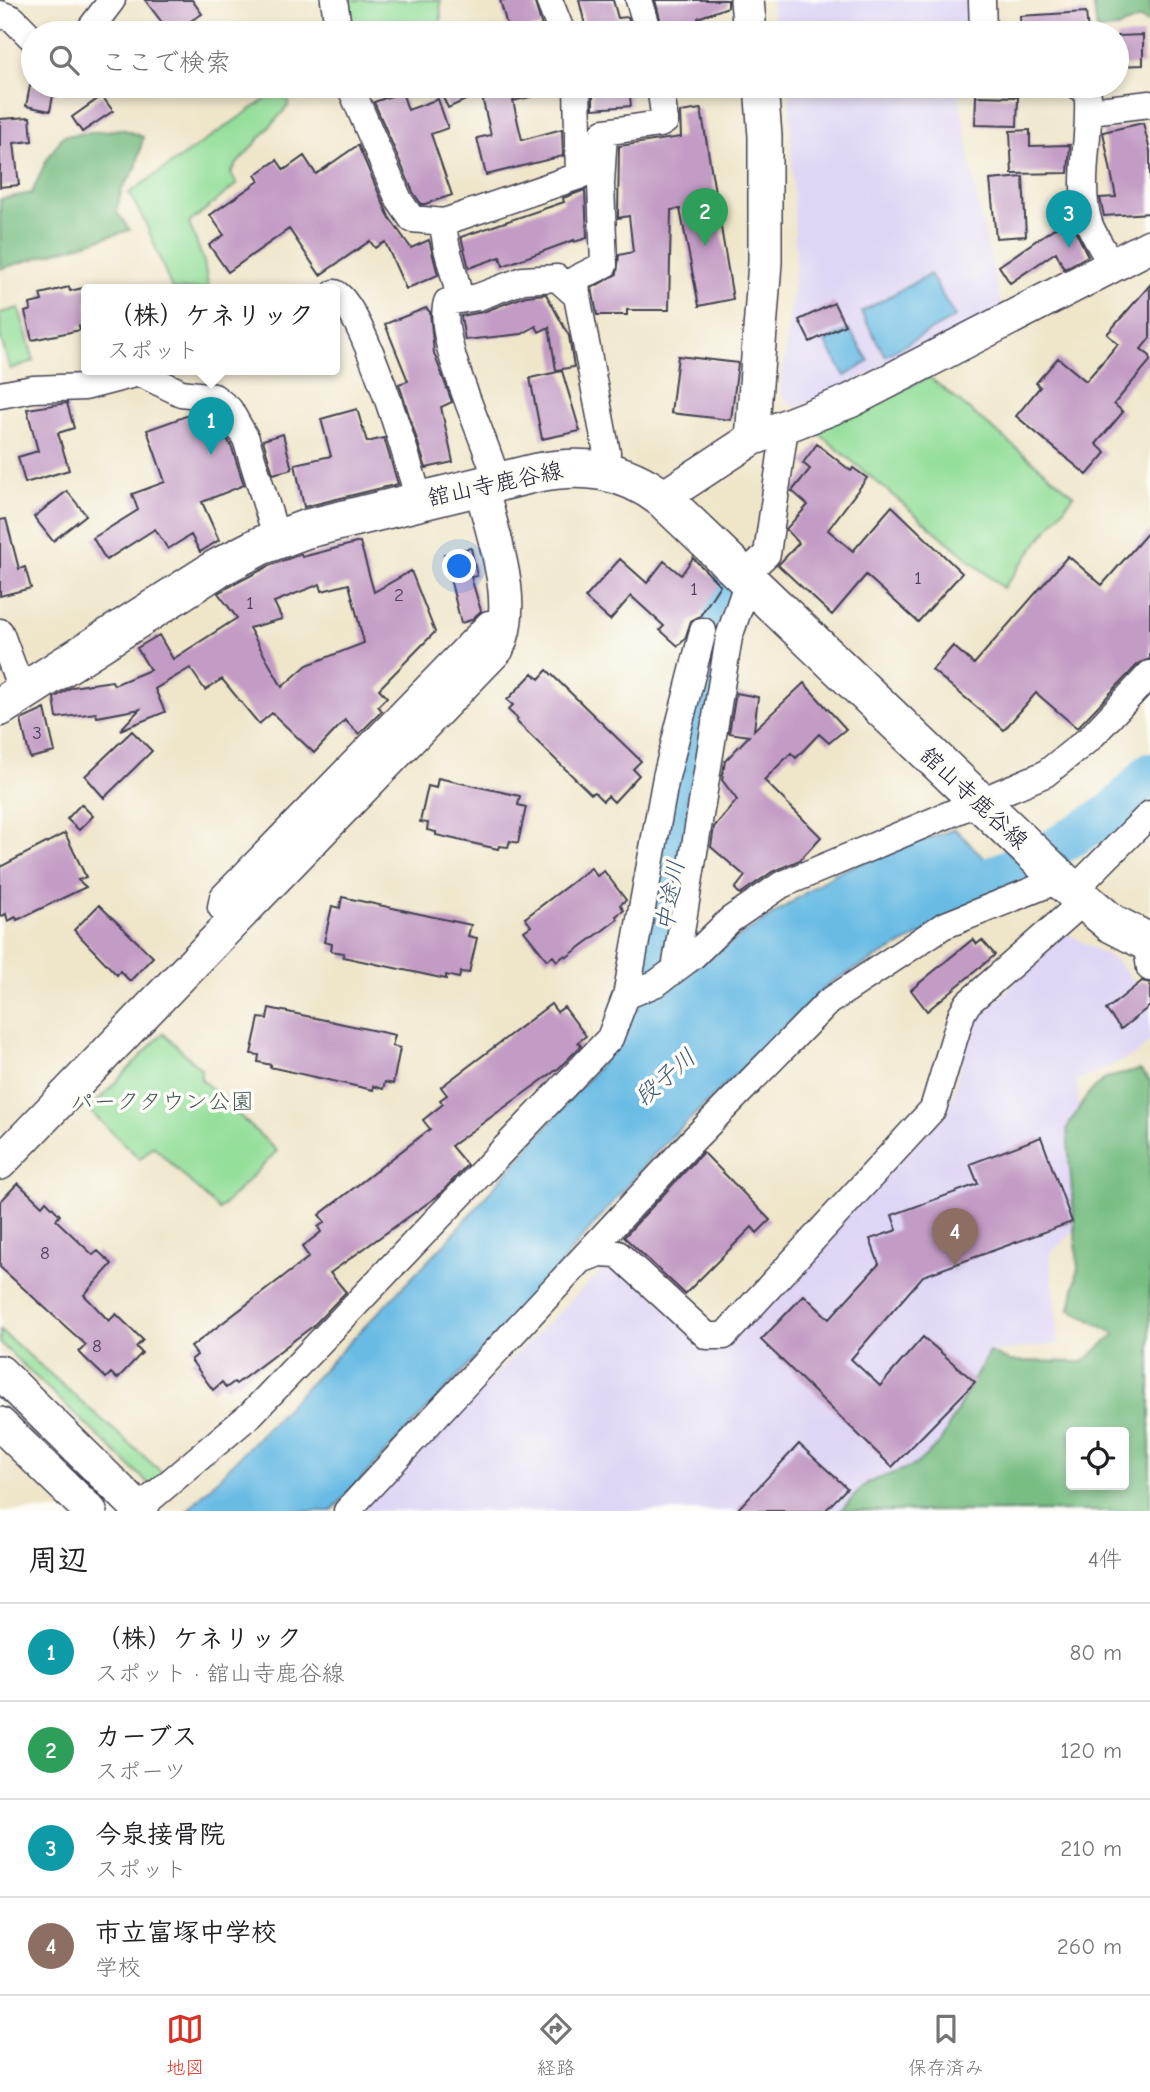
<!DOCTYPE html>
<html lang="ja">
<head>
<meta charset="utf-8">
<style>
  body { margin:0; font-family:"Comic Neue","Klee One",sans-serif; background:#f6f6f6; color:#202124 }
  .controls { position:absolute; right:21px; bottom:21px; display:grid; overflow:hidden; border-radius:7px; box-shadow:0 4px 10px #0003 }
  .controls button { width:63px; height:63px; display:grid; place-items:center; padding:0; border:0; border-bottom:2px solid #e0e0e0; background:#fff; color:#202124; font:35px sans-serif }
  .you { position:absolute; left:460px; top:567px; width:24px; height:24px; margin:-18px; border:5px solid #fff; border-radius:50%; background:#1a73e8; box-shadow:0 0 0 10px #1a73e833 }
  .badge { display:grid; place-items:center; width:46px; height:46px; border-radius:50%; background:#d93025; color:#fff; font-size:23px; font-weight:700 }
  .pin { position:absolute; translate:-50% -58px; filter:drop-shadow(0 2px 4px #0008) }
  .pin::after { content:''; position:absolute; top:37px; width:24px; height:21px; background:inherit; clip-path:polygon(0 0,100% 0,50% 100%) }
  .popup { position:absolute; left:81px; top:284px; width:259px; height:91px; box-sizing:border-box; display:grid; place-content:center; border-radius:7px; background:#fff; filter:drop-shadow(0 2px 5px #0005); font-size:23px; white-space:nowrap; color:#757577 }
  .popup b { font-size:26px; color:#202124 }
  .popup::after { content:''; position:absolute; left:50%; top:100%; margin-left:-14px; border:14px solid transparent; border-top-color:#fff }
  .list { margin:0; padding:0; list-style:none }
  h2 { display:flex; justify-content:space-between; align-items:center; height:91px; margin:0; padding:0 28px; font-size:30px }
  h2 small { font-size:23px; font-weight:400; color:#757577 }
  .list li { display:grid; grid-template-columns:46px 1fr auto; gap:21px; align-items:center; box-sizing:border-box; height:98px; padding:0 28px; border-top:2px solid #e0e0e0 }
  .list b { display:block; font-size:26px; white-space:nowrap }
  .list p { margin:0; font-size:23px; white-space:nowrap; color:#757577 }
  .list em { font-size:23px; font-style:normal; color:#757577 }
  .icon { flex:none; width:38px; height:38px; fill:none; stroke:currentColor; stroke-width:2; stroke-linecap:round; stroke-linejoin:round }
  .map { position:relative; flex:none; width:1150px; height:1511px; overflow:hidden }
  .search { position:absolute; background:#fff; box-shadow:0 4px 10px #0003; left:21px; right:21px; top:21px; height:77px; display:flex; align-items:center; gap:18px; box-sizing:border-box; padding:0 24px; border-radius:38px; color:#757577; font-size:26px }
  .sheet { height:483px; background:#fff }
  nav { display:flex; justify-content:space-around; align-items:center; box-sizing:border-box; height:98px; border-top:2px solid #e0e0e0; background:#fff; font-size:19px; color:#757577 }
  nav a { display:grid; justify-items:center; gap:4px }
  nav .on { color:#d93025 }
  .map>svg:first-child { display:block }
</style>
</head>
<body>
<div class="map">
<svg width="1150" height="1511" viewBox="0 0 1150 1511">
  <rect width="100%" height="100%" fill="#fdfcf7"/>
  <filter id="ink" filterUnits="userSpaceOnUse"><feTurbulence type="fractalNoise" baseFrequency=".0143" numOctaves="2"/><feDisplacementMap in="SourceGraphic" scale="14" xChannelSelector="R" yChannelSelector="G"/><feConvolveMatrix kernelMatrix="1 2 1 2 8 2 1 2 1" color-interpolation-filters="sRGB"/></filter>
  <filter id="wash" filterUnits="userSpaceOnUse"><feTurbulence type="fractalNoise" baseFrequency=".00686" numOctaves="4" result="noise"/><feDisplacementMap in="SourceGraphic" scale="28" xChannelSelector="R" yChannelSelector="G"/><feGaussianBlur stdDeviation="1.57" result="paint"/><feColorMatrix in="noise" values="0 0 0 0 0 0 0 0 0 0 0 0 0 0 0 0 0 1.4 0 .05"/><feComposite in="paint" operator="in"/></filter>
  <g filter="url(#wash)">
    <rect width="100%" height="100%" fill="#efe6ca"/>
    <!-- built -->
    <path fill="#dfd5f5" d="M770 0H971L972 33H777Z
      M789 86H958L977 201 1003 312 796 408 780 394 796 266Z
      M1065 932 1116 961 1150 998V1041L1135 1055 1077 1080 1088 1220 1050 1253 1059 1344 989 1352 957 1464 878 1511H356L602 1270H626L715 1353 948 1112 972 1026Z"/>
    <!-- green -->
    <path fill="#95df9b" stroke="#5c806b" stroke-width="2" d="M348 0H440L442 33H348L344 5Z
      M285 86H290L288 106 236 165 231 173 237 184 189 223 204 262 209 289H172L146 224 129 193Z
      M19 308 34 361 10 369 0 335V313Z
      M929 377 1074 495 1003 588 816 431Z
      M163 1033 201 1069V1079L277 1151 219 1210 153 1146 140 1159 89 1110Z
      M0 1330 165 1475 150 1485 0 1343Z"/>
    <!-- forest -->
    <path fill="#78be83" stroke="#4d705f" stroke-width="2" fill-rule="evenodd" d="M1093 0H1150V24L1140 19 1117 28 1097 30Z
      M122 129 143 137 136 168 122 189 116 211 130 230 0 269V199L32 193 46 161 63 136Z
      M1140 1070 1150 1081V1511H840L867 1483 915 1465 939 1444 989 1352 1009 1361 1083 1362 1115 1334 1070 1309 1078 1269 1067 1128 1088 1094 1106 1078ZM1071 1432H1124V1485H1071Z"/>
    <!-- water -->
    <path fill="#69bbe4" stroke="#466e90" stroke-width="2" d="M930 274 955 317 885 356 861 312Z
      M849 329 869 361 845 376 825 342Z
      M955 829 1012 886 831 982 654 1154 530 1300 331 1511H187L448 1240 607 1057 689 971 835 873Z"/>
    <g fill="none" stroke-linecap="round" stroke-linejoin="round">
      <!-- river -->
      <path stroke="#69bbe4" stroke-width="40" d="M951 895 1051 850 1114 811 1150 773
        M624 1059 648 1022 715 652 732 584"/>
    </g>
    <g id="blocks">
      <!-- building -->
      <path fill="#c39cc5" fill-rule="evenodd" d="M145 0H192L202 14 170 33Z
        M500 0H534L542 26 509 33Z
        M579 0H613L618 18 628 17 633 33H587Z
        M655 0H728V7L698 18 699 33H664Z
        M1086 12 1088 33H1021L1020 16Z
        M1143 35V65L1117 66V36Z
        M30 86H55L50 111 26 106Z
        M438 86H546L547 93 513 101 522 140 562 129 563 156 486 175 477 138 491 135 481 93 448 108Z
        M593 86H629L631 106 593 109Z
        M402 92 408 110 438 99 448 128 431 134 452 195 425 204H421L413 192 374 102Z
        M102 96 113 111 82 132 72 117Z
        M976 96 1018 97 1017 126 975 125Z
        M701 109 733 299 699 306 680 209 671 210 669 310H627V315H597L592 288 617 274 619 255 633 252 629 216 618 218 619 146 681 137 680 112Z
        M30 117 32 141 14 143 19 185 0 187V119Z
        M1143 123 1150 151V213L1104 216 1100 198 1116 197 1103 132Z
        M1030 130V146L1070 145 1068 173 1012 174 1010 131Z
        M358 145 389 217 411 248 429 240 438 275 406 289 385 242 375 248 370 241 320 275 289 229 228 272 209 245 224 235 210 215 259 181 255 175 277 160 284 170 304 156 316 174Z
        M1023 177 1026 236 996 238 990 180Z
        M585 190 587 238 574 242V240L503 266 500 257 469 268 461 237 564 202 563 198Z
        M1071 222 1088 256 1064 269 1056 252 1010 283 999 266 1053 229Z
        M1150 285V338L1141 349 1150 356V361L1114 404 1123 412 1096 444 1106 453 1087 475 1016 416 1040 387 1036 383 1058 358 1086 381 1118 344 1107 334Z
        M69 287 70 291 87 287V325L79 326 80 330 32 340 25 312 31 310 30 304 42 301 40 294Z
        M546 294 569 336 574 367 556 370 549 327 539 332 536 326 522 334 465 340 461 316 483 312 526 296Z
        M834 303 845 325 810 342 799 320Z
        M426 308 430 312 434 353 452 402 441 407 453 462 426 468 399 384 408 381 385 324Z
        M678 356 738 363 731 420 671 413Z
        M562 371 580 431 542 439 530 378Z
        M67 403 74 428 58 433 69 470 25 483 18 457 38 451 27 409Z
        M357 409 367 442 384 438 398 484 304 507 295 464 331 456 321 419Z
        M200 411 221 427 232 448 244 485 202 502 219 540 200 552 191 535 168 549 155 529 106 560 93 538 138 510 132 494 165 482 147 430Z
        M283 434 292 469 273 474 263 440Z
        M817 444 851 471 853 468 867 478 828 530 853 551 892 506 962 573 918 622 866 575 832 615 778 565 799 543 786 529 808 505 792 491 810 469 803 463Z
        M67 491 86 515 53 541 34 517Z
        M6 519 19 569 25 567 31 588 0 596V520Z
        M1150 530V659L1139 663 1077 728 1036 693 1004 730 932 670 953 646 974 664 1068 556 1102 585Z
        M360 542 374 592 411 571 435 632 379 689 387 697 378 706 382 711 359 734 345 720 314 753 272 713 259 724 222 679 205 690 190 668 155 689 165 712 120 730 140 709 97 717 96 713 57 718 54 698 72 687 112 681 114 685 150 670 137 648 159 635 173 659 237 618 218 593 227 588 269 566 301 554 302 557ZM320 584 322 591 349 584 364 643 307 665 282 687 249 628 282 619 274 602Z
        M471 548 477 576 471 577 481 611 471 620 461 623 444 554Z
        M693 558 720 585 700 616 691 621 685 639 678 646 660 630 664 626 631 596 610 620 585 598 620 559 647 583 664 561 681 575Z
        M547 670 641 761 633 769 639 775 614 802 608 796 603 801 594 792 591 794 516 721 518 719 508 710 513 705 507 700 533 673 539 679Z
        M804 683 846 729 829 743 819 734 796 758 791 753 764 780 821 837 800 860 772 872 740 894 735 889 745 876 711 847 714 827 737 800 722 780 725 761 749 736 729 733 736 693 758 697 754 730Z
        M45 709 55 752 30 758 21 720Z
        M132 731 152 751 104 798 85 776Z
        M438 778 520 796 518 805 526 807 518 843 510 841 508 847 499 846 498 849 436 835V832L427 830 428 823 420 822 428 786 436 788Z
        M81 804 93 816 79 830 67 819Z
        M65 833 86 877 78 880 86 887 17 920 16 917 8 921 6 914 0 917V867Z
        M591 868 597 876 604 871 626 900 620 905 624 910 616 916 618 919 567 957 565 955 557 961 553 956 547 960 524 931 531 926 525 918Z
        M342 897 471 925 468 936 477 938 469 973 461 972 459 978 446 975V979L343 957 344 953 331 951 332 944 324 942 332 906 340 908Z
        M99 905 153 957 130 981 120 971 117 975 74 930Z
        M973 939 977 944 982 940 995 955 927 1011 911 990Z
        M1142 981 1150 983V1006L1121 1029 1106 1010Z
        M551 1004 557 1012 564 1007 586 1036 578 1042 581 1046 559 1068 451 1146 467 1165 439 1195 330 1273 346 1292 313 1326 236 1384 234 1382 226 1388 222 1382 213 1390 191 1360 197 1355 191 1347 309 1257 302 1247 321 1232 318 1227 325 1222 319 1215 430 1129 423 1120 443 1104 440 1100 447 1095 441 1087Z
        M269 1008 395 1035 392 1046 400 1048 393 1084 385 1082 383 1089 373 1086V1090L270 1067 271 1065 258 1062 259 1055 251 1054 259 1018 267 1019Z
        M1041 1137 1072 1222 923 1276 851 1359 880 1386 923 1337 975 1382 892 1467 761 1340 804 1295 829 1319 879 1264 870 1239 897 1230 892 1215 978 1184 970 1164Z
        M703 1152 770 1220 757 1233 752 1227 685 1294 624 1237Z
        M18 1183 42 1206 46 1201 60 1215 56 1220 93 1255 98 1251 112 1264 84 1295 109 1321 116 1314 143 1340 136 1347 142 1353 117 1379 111 1373 106 1378 85 1358 79 1352 86 1345 0 1267V1202Z
        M799 1444 847 1488 825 1511H736Z"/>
    </g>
  </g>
  <g filter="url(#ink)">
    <use href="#blocks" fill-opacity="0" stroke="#413f50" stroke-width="2"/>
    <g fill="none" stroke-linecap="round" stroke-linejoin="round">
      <defs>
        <path id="minor" d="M334 0 339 33
          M549 0 562 33
          M639 0 649 33
          M982 0 983 33
          M0 14 13 19 33 39
          M87 33 112 0
          M350 86 399 200 412 219 444 222C443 248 456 272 459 298
          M1078 86 1087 87C1093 130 1076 181 1089 223 1094 237 1105 252 1112 266
          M1090 111 1150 104
          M444 222 579 176 577 86
          M335 293C362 304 410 466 419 501
          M577 296 576 279 604 265 601 184 604 132 660 124 665 121 660 86
          M0 395 33 389 85 387 135 374 144 375 181 393 214 397 229 409 246 439 277 539
          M497 482C487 440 435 339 447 302L478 297 523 280 557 278 577 296 607 453 604 470
          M743 576 767 554 785 427
          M0 632 17 678 25 691
          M1073 891 1150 814
          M235 921 221 907 223 897 489 624 506 627
          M1146 941 1150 968
          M675 969 729 637 748 581
          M626 996 657 983 693 956 730 920 781 885 1045 774 1090 738 1150 674
          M586 1258 599 1253 618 1254 707 1336H724L933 1109 962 1013 968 1003 1084 901
          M143 1511 150 1499 251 1414 610 1038 626 996 666 777 703 631
          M347 1511 692 1141 828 1002 943 926 1061 879"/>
        <path id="tertiary" d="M747 0 750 33
          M752 439 765 262V136L761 86
          M662 498 752 439 850 401 1150 246
          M0 1163 497 649C520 603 492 534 481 486
          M0 1372 141 1511
          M0 1424 90 1511"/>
        <path id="primary" d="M0 707 216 569 260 546 306 529 535 473C582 464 622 468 662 498L1073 891 1111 923 1150 943"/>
      </defs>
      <!-- minor casing -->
      <use href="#minor" stroke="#413f50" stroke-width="29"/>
      <!-- tertiary casing -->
      <use href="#tertiary" stroke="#413f50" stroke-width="36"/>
      <!-- primary casing -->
      <use href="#primary" stroke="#413f50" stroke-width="41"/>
      <!-- minor -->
      <use href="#minor" stroke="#fff" stroke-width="26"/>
      <!-- tertiary -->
      <use href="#tertiary" stroke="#fff" stroke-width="33"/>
      <!-- primary -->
      <use href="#primary" stroke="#fff" stroke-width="38"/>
    </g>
  </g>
  <g text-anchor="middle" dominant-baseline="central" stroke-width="7" stroke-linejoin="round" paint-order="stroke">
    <!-- number labels -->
    <g font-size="19" fill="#4a405e">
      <text x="918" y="578">1</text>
      <text x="694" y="589">1</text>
      <text x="399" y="595">2</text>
      <text x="250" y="603">1</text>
      <text x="37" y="733">3</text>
      <text x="45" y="1253">8</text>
      <text x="97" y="1346">8</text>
    </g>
    <!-- street labels -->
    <g font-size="23" fill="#22223b" stroke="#fdfcf7">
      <text transform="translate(495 484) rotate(-12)">舘山寺鹿谷線</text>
      <text transform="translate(974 798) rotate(43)">舘山寺鹿谷線</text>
    </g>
    <!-- park labels -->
    <g font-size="23" fill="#445b58" stroke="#fdfcf7">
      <text x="162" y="1101">パークタウン公園</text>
    </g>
    <!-- water labels -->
    <g font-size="24" font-style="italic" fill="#3b5876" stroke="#fdfcf7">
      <text transform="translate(670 896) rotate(-80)">中途川</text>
      <text transform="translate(665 1077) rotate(-41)">段子川</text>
    </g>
  </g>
</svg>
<div class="controls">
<button><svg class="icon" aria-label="locate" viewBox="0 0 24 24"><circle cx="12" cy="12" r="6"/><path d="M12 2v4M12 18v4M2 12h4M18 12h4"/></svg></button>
</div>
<div class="you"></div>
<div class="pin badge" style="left:211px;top:455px;background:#0f9aa8">1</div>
<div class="popup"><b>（株）ケネリック</b>スポット</div>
<div class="pin badge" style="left:705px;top:246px;background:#2e9e5b">2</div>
<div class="pin badge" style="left:1069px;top:248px;background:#0f9aa8">3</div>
<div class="pin badge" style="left:955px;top:1266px;background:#8d6e63">4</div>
<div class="search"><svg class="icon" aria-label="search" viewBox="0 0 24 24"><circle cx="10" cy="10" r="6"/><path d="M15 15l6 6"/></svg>ここで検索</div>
</div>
<section class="sheet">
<h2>周辺<small>4件</small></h2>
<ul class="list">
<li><span class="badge" style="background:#0f9aa8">1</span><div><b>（株）ケネリック</b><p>スポット · 舘山寺鹿谷線</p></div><em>80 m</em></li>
<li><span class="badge" style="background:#2e9e5b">2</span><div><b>カーブス</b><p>スポーツ</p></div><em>120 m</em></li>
<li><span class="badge" style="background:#0f9aa8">3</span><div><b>今泉接骨院</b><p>スポット</p></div><em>210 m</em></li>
<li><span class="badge" style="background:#8d6e63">4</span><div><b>市立富塚中学校</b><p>学校</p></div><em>260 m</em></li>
</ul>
</section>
<nav>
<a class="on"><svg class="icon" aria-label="map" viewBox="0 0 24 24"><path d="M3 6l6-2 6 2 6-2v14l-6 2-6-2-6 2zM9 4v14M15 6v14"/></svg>地図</a>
<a><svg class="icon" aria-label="directions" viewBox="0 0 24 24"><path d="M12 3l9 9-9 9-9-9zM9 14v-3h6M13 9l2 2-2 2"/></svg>経路</a>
<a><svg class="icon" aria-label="saved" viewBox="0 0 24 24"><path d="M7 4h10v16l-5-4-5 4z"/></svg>保存済み</a>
</nav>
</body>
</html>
